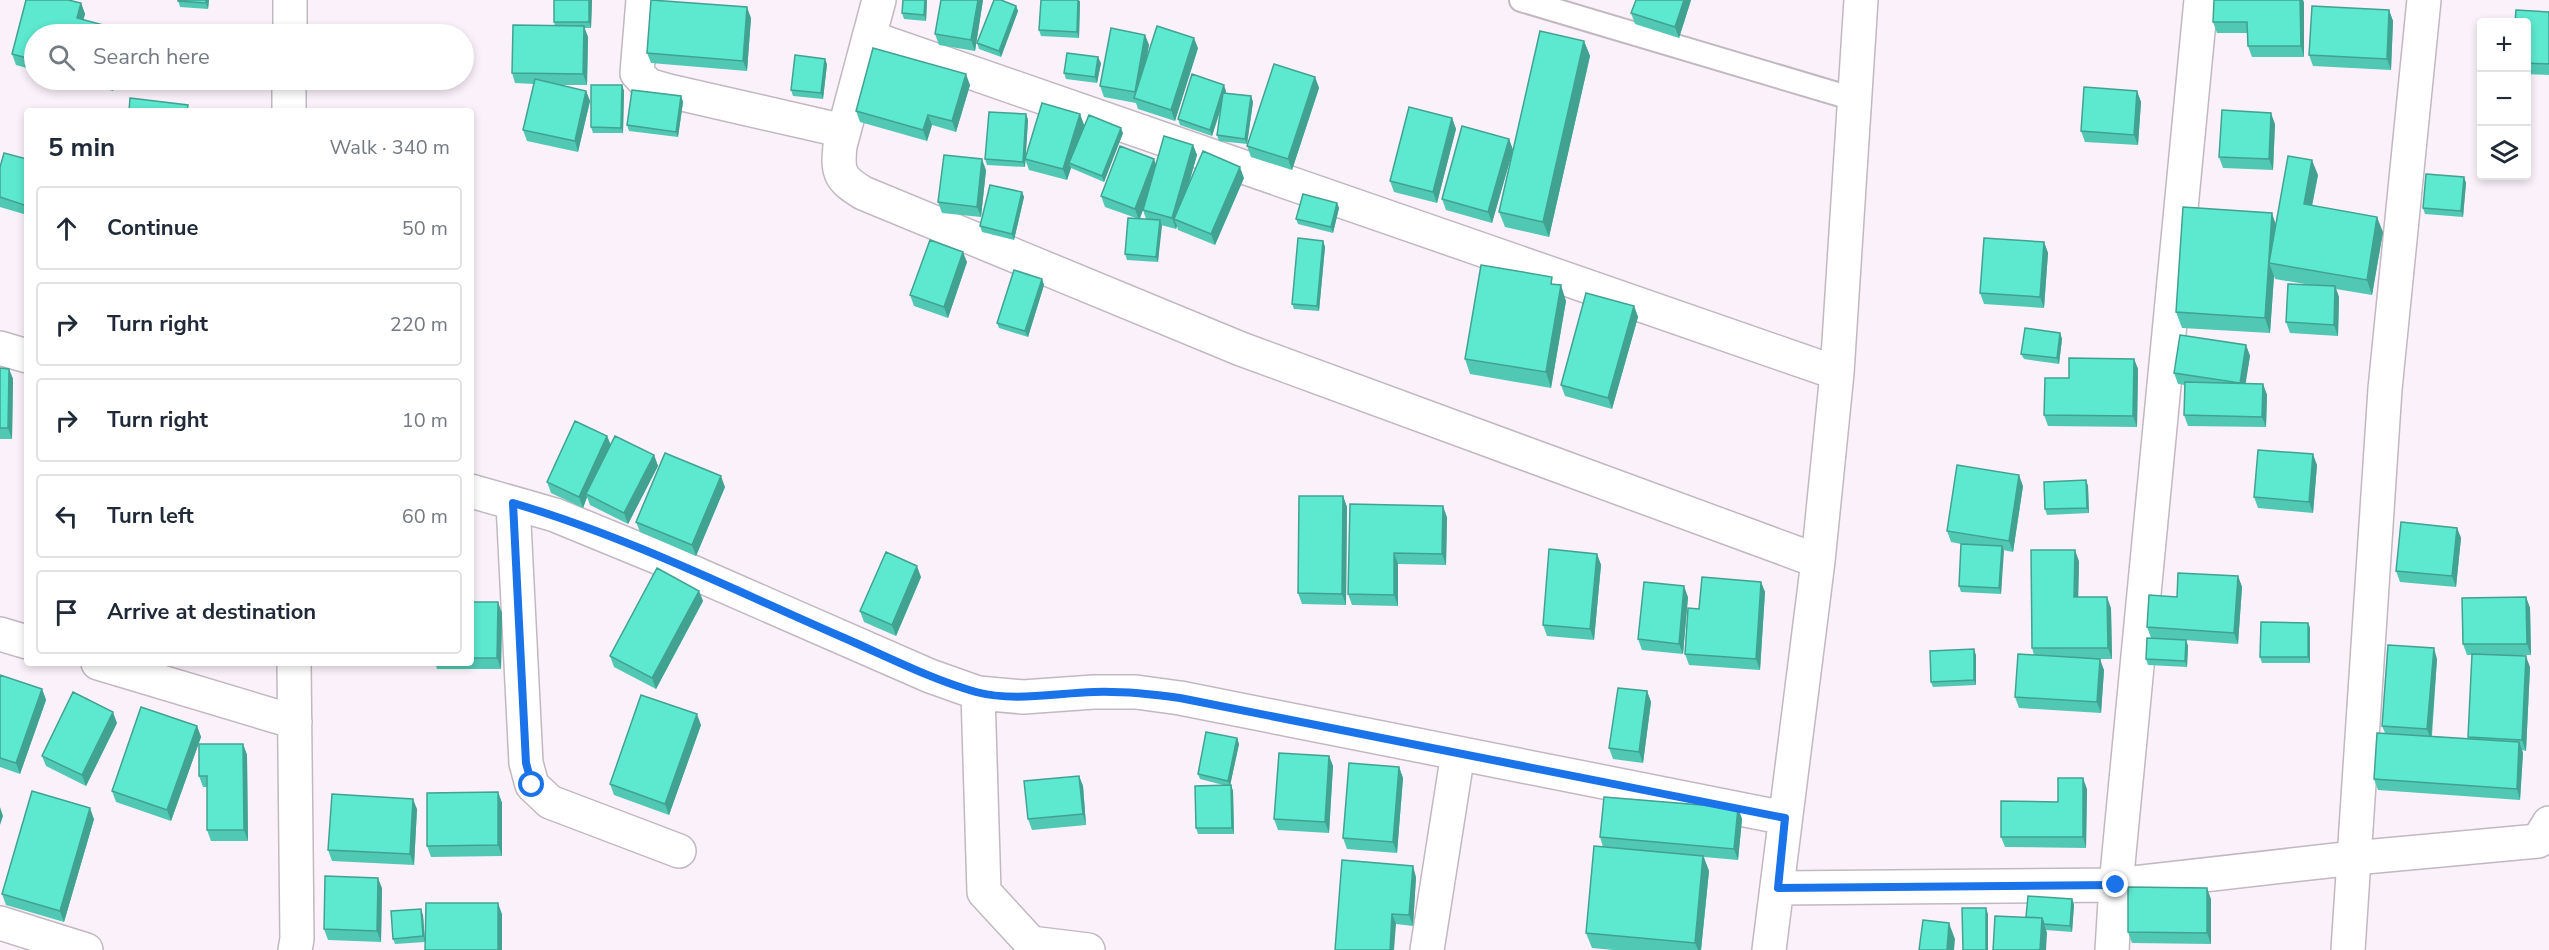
<!DOCTYPE html>
<html lang="en">
<head>
<meta charset="utf-8">
<style>
  body { margin:0; font-family:"Nunito Sans",sans-serif; background:#f6f6f7; color:#1f2937 }
  .controls { position:absolute; right:18px; top:18px; display:grid; overflow:hidden; border-radius:6px; box-shadow:0 3px 9px #0003 }
  .controls button { width:54px; height:54px; display:grid; place-items:center; padding:0; border:0; border-bottom:2px solid #e0e1e3; background:#fff; color:#1f2937; font:30px sans-serif }
  .stop { position:absolute; width:18px; height:18px; margin:-14px; border:4px solid #1a73e8; border-radius:50%; background:#fff }
  .stop.end { background:#1a73e8; border-color:#fff; box-shadow:0 2px 6px #0008 }
  .list { margin:0; padding:0; list-style:none }
  h2 { display:flex; justify-content:space-between; align-items:center; height:78px; margin:0; padding:0 24px; font-size:26px }
  h2 small { font-size:20px; font-weight:400; color:#747a83 }
  .list li { display:grid; grid-template-columns:39px 1fr auto; gap:18px; align-items:center; box-sizing:border-box; height:84px; margin:0 12px 12px; padding:0 12px; border:2px solid #e0e1e3; border-radius:6px }
  .list b { display:block; font-size:22px; white-space:nowrap }
  .list em { font-size:20px; font-style:normal; color:#747a83 }
  .icon { flex:none; width:33px; height:33px; fill:none; stroke:currentColor; stroke-width:2; stroke-linecap:round; stroke-linejoin:round }
  .map { position:relative; flex:none; width:2549px; height:950px; overflow:hidden }
  .search { position:absolute; background:#fff; box-shadow:0 3px 9px #0003; left:24px; top:24px; width:450px; height:66px; display:flex; align-items:center; gap:15px; box-sizing:border-box; padding:0 21px; border-radius:33px; color:#747a83; font-size:22px }
  .panel { position:absolute; background:#fff; box-shadow:0 3px 9px #0003; left:24px; top:108px; width:450px; height:558px; border-radius:6px }
  .map>svg:first-child { display:block }
</style>
</head>
<body>
<div class="map">
<svg width="2549" height="950" viewBox="0 0 2549 950">
  <rect width="100%" height="100%" fill="#fbf1fa"/>
  <g fill="none" stroke-linecap="round" stroke-linejoin="round">
    <defs>
      <path id="lane" d="M1521 0 1854 99"/>
      <path id="street" d="M643 0 637 73 648 85 669 91 844 131
        M879 0 840 146C837 173 840 179 863 193L1241 349 1818 561
        M2201 0 2116 885 2354 858 2538 841 2549 823
        M290 34V0
        M869 37 1837 373
        M289 111V80
        M0 348 27 356
        M471 491 555 515 667 561 930 676 978 693 1023 697 1094 692H1136L1180 698 1785 818
        M513 503 526 763 532 785 550 802 679 851
        M0 634 27 642
        M98 663 295 722
        M294 663 297 939 295 950
        M978 693 984 892 1031 943 1088 950
        M1778 888 2116 885 2112 950
        M0 923 86 950
        M1427 950 1458 753
        M1769 950 1818 561 1837 373 1861 0
        M2348 950 2385 389 2424 0"/>
    </defs>
    <!-- lane casing -->
    <use href="#lane" stroke="#c2b8c0" stroke-width="26"/>
    <!-- street casing -->
    <use href="#street" stroke="#c2b8c0" stroke-width="36"/>
    <!-- lane -->
    <use href="#lane" stroke="#fff" stroke-width="22"/>
    <!-- street -->
    <use href="#street" stroke="#fff" stroke-width="33"/>
  </g>
  <!-- wall -->
  <path fill="#50c8b3" fill-rule="evenodd" d="M26 0H68L81 3 85 14 83 20 122 30 123 34H34V70L16 65 12 54Z
    M178 0H209L208 9 180 7Z
    M592 0 591 28H584L588 37 587 85H558L586 91 590 101 578 152 527 141 523 130 534 84 515 83 512 73 555 26 554 22Z
    M927 0 926 21 904 19 902 13Z
    M983 0 975 51 939 45 935 34Z
    M1636 0H1691L1679 38 1635 24 1631 13Z
    M2214 0H2303L2304 3V57H2252L2248 46 2247 33H2217L2213 22Z
    M1080 1 1079 38 1041 36 1039 30Z
    M1016 6 1018 11 1001 57 979 49 977 43Z
    M2389 10 2393 21 2391 70 2313 66 2309 55Z
    M2549 12V75L2526 74V22Z
    M751 18 747 71 651 63 647 53Z
    M1145 35 1149 45 1147 56 1198 48 1175 121 1138 109 1136 103 1104 97 1100 86Z
    M1584 41 1590 56 1549 237 1505 227 1499 212Z
    M1101 63 1097 83 1066 79 1064 73Z
    M827 64 823 99 793 96 791 90Z
    M1315 77 1319 88 1292 170 1251 157 1247 146Z
    M71 80H116L113 91Z
    M622 85 624 91 623 133H593L591 127Z
    M970 85 956 132 932 125 927 141 860 122 856 111Z
    M1226 91V93L1251 96 1253 102 1247 144 1219 141 1217 135 1222 106 1212 136 1180 125 1178 119Z
    M2137 91 2141 102 2138 145 2085 142 2081 131Z
    M681 96 683 102 678 137 629 131 627 125Z
    M1026 114 1028 120 1025 167 987 165 985 159Z
    M1080 114 1084 125 1082 132 1123 133 1104 182 1071 168 1067 180 1029 170 1025 159Z
    M1452 118 1456 129 1437 203 1394 192 1390 181Z
    M2275 124 2273 170 2223 168 2219 157Z
    M1509 139 1513 150 1492 223 1446 210 1442 199Z
    M1193 145 1197 155 1189 183 1244 178 1215 245 1178 230 1177 226 1176 229 1161 225 1158 262 1127 260 1125 254 1136 218 1105 207 1101 196 1156 164ZM1143 210 1146 219H1140Z
    M27 159V215L0 207V167Z
    M986 170 981 217 942 213 938 202Z
    M2318 175 2312 206 2383 232 2372 295 2336 289 2339 297 2338 336 2290 333 2286 322 2311 285 2275 279 2274 276 2270 333 2182 328 2176 312 2276 225Z
    M2464 177 2466 183 2463 217 2425 214 2423 208Z
    M1022 192 1024 197 1014 240 982 232 980 226Z
    M1337 203 1339 208 1333 233 1298 224 1296 219Z
    M1323 241 1325 247 1319 311 1294 309 1292 304Z
    M2044 242 2048 253 2044 308 1984 304 1980 293Z
    M967 262 948 318 914 306 910 295Z
    M1042 279 1044 285 1028 337 999 328 997 323Z
    M1554 284 1566 301 1551 388 1470 374 1465 359Z
    M1634 306 1638 317 1612 409 1565 396 1561 385Z
    M2060 333 2062 339 2059 364 2024 359 2021 354Z
    M2246 345 2250 356 2245 383 2263 384 2267 395 2266 427 2188 426 2184 415 2185 385 2178 384 2174 373Z
    M2134 359 2138 369 2137 427 2048 426 2044 415 2069 378Z
    M0 368 9 369 13 379 12 439H0Z
    M607 436 611 445 654 455 658 466 628 524 590 505 587 497 583 508 551 493 547 482Z
    M2317 465 2313 513 2258 508 2254 497Z
    M2086 480 2088 486 2089 513 2047 515 2045 509Z
    M2023 486 2013 552 2003 550 2001 594 1961 592 1959 586 1961 544 1951 542 1947 531Z
    M725 487 696 556 640 532 636 522Z
    M1343 496 1347 507 1346 605 1302 604 1298 593Z
    M1350 504 1447 517 1446 565 1398 564V606L1352 605 1348 594Z
    M2457 528 2461 538 2456 587 2400 582 2396 571Z
    M1597 554 1601 565 1594 640 1547 636 1543 625Z
    M2079 561 2078 597 2111 608 2112 659H2096L2104 670 2101 713 2019 708 2015 697 2034 655 2032 648Z
    M2238 576 2242 587 2238 644 2171 639 2186 640 2188 646 2187 667 2148 665 2146 659 2151 638 2147 627 2177 597Z
    M921 577 896 636 864 622 860 611Z
    M1761 582 1765 592 1760 670 1689 665 1685 654 1699 609Z
    M699 591 703 601 656 689 614 667 610 656Z
    M1688 597 1683 654 1642 650 1638 639Z
    M2526 597 2530 608 2531 655H2493L2530 667 2526 751 2522 750 2523 753 2520 800 2378 790 2374 779 2385 733 2382 726 2437 659 2432 736 2469 739 2472 655H2467L2463 644Z
    M471 602 502 613 501 669H437L435 663H471Z
    M2308 623 2310 628V663H2262L2260 657Z
    M1976 655V685L1933 687 1931 682Z
    M0 675 42 689 46 700 20 774 0 767Z
    M1647 691 1651 702 1643 763 1613 759 1609 748Z
    M117 723 86 786 46 766 42 756Z
    M701 725 669 815 614 795 610 784Z
    M197 726 201 737 171 821 116 802 112 791Z
    M1237 738 1239 744 1230 785H1231L1233 791 1234 834H1198L1196 828 1227 786 1200 779 1198 774Z
    M243 744 247 755 248 841H211L207 830V787H203L199 776Z
    M1329 756 1333 766 1329 833 1278 830 1274 819Z
    M1399 767 1403 778 1397 853 1347 849 1343 838Z
    M1079 776 1083 786 1086 825 1032 830 1028 819Z
    M2087 789 2086 848 2005 847 2001 837 2058 802Z
    M498 792 502 803V856L431 857 427 846Z
    M1738 808 1742 819 1738 860 1704 857 1709 871 1701 950H1614L1592 948 1586 933 1603 847 1600 837Z
    M417 809 414 865 332 861 328 850Z
    M94 819 64 922 6 905 2 894Z
    M1416 877 1413 926 1396 924 1335 950Z
    M382 888 381 942 328 940 324 929Z
    M2072 899 2074 905 2072 932 2046 930 2047 933 2026 917Z
    M2211 899V944L2132 943 2128 932Z
    M423 915 425 942 395 944 393 939Z"/>
  <!-- shaded-wall -->
  <path fill="#41a292" d="M206 0H209L208 9 206 3Z
    M589 0H592L591 28 589 22Z
    M925 0H927L926 21 924 15Z
    M978 0H983L975 51 971 40Z
    M1078 0 1080 1 1079 38 1077 32Z
    M1684 0H1691L1679 38 1675 27Z
    M2300 0H2303L2304 3V57L2301 46Z
    M81 3 85 14 81 29 77 18Z
    M1016 6 1018 11 1001 57 999 51Z
    M747 7 751 18 747 71 743 61Z
    M2389 10 2393 21 2391 70 2387 59Z
    M584 26 588 37 587 85 583 74Z
    M1145 35 1149 45 1139 100 1137 99 1135 92Z
    M1194 38 1198 48 1175 121 1171 110Z
    M1584 41 1590 56 1549 237 1543 222Z
    M1098 57 1101 63 1097 83 1095 77Z
    M825 59 827 64 823 99 821 93Z
    M966 74 970 85 956 132 952 121Z
    M1315 77 1319 88 1292 170 1288 159Z
    M109 80H116L113 91Z
    M622 85 624 91 623 133 621 128Z
    M1224 85 1226 91 1212 136 1210 130Z
    M586 91 590 101 578 152 575 141Z
    M2137 91 2141 102 2138 145 2134 135Z
    M681 96 683 102 678 137 676 132Z
    M1251 96 1253 102 1247 144 1245 139Z
    M2271 113 2275 124 2273 170 2269 159Z
    M1026 114 1028 120 1025 167 1023 162Z
    M1080 114 1084 125 1072 164 1069 163 1071 168 1067 180 1063 169Z
    M928 115 932 125 927 141 923 130Z
    M1452 118 1456 129 1437 203 1433 192Z
    M1121 128 1123 133 1104 182 1102 176Z
    M1509 139 1513 150 1492 223 1488 212Z
    M1193 145 1197 155 1178 221 1174 219 1177 226 1176 229 1172 218Z
    M982 159 986 170 981 217 977 207Z
    M1154 159 1158 170 1139 220 1135 209Z
    M2312 160 2318 175 2309 220 2304 204Z
    M1240 167 1244 178 1215 245 1211 234Z
    M2464 177 2466 183 2463 217 2461 211Z
    M1022 192 1024 197 1014 240 1012 234Z
    M1337 203 1339 208 1333 233 1331 227Z
    M2272 213 2277 228 2269 263 2274 276 2270 333 2265 318Z
    M2377 217 2383 232 2372 295 2367 280Z
    M1160 220 1162 226 1158 262 1156 257Z
    M1323 241 1325 247 1319 311 1317 306Z
    M2044 242 2048 253 2044 308 2040 297Z
    M963 252 967 262 948 318 944 307Z
    M1042 279 1044 285 1028 337 1025 331Z
    M1561 285 1566 301 1551 388 1546 372Z
    M2335 286 2339 297 2338 336 2334 325Z
    M1634 306 1638 317 1612 409 1608 398Z
    M2060 333 2062 339 2059 364 2057 358Z
    M2246 345 2250 356 2244 394 2240 383Z
    M2134 359 2138 369 2137 427 2133 416Z
    M9 369 13 379 12 439 8 428Z
    M2263 384 2267 395 2266 427 2262 417Z
    M607 436 611 446 586 494 587 497 583 508 579 497Z
    M2313 454 2317 465 2313 513 2309 502Z
    M654 455 658 466 628 524 624 513Z
    M2019 475 2023 486 2013 552 2009 541Z
    M721 476 725 487 696 556 692 545Z
    M2086 480 2088 486 2089 513 2087 508Z
    M1343 496 1347 507 1346 605 1342 594Z
    M1443 506 1447 517 1446 565 1442 554Z
    M2457 528 2461 538 2456 587 2452 576Z
    M2002 546 2004 551 2001 594 1999 588Z
    M2075 550 2079 561 2078 608 2074 597Z
    M1394 553 1398 564V606L1394 595Z
    M1597 554 1601 565 1594 640 1590 629Z
    M917 566 921 577 896 636 892 625Z
    M2238 576 2242 587 2238 644 2234 633Z
    M1761 582 1765 592 1760 670 1756 659Z
    M1684 586 1688 597 1683 654 1679 644Z
    M699 591 703 601 656 689 652 678Z
    M2107 597 2111 608 2112 659 2108 648Z
    M2526 597 2530 608 2531 655 2527 644Z
    M498 602 502 613 501 669 497 658Z
    M2308 623 2310 628V663L2308 657Z
    M2186 640 2188 646 2187 667 2185 661Z
    M2434 648 2437 659 2431 740 2427 729Z
    M1974 649 1976 655V685L1974 680Z
    M2526 656 2530 667 2526 751 2522 740Z
    M2100 659 2104 670 2101 713 2097 702Z
    M42 689 46 700 20 774 16 763Z
    M1647 691 1651 702 1643 763 1639 752Z
    M113 712 117 723 86 786 82 775Z
    M697 714 701 725 669 815 665 804Z
    M197 726 201 737 171 821 167 810Z
    M1237 738 1239 744 1230 786 1228 781Z
    M2519 742 2523 753 2520 800 2517 789Z
    M243 744 247 755 248 841 244 830Z
    M1329 756 1333 766 1329 833 1325 822Z
    M1399 767 1403 778 1397 853 1393 842Z
    M1079 776 1083 786 1086 825 1083 814Z
    M2083 778 2087 789 2086 848 2083 837Z
    M1231 785 1233 791 1234 834 1232 828Z
    M498 792 502 803V856L498 845Z
    M413 799 417 809 414 865 410 854Z
    M0 807 3 816 0 825Z
    M90 808 94 819 64 922 60 911Z
    M1738 808 1742 819 1738 860 1734 849Z
    M1703 856 1709 871 1701 950H1698L1695 943Z
    M1413 866 1416 877 1413 926 1409 915Z
    M378 878 382 888 381 942 377 931Z
    M2207 888 2211 899V944L2207 933Z
    M2072 899 2074 905 2072 932 2070 926Z
    M498 903 502 914V950H498Z
    M1986 908 1988 914V950H1986Z
    M421 909 423 915 425 942 423 936Z
    M1392 914 1396 924 1394 950H1390Z
    M2042 918 2047 933 2046 950H2040Z
    M1949 923 1955 939 1954 950H1947Z"/>
  <!-- building -->
  <path fill="#5de8d0" stroke="#41a292" stroke-width="1.5" d="M26 0H68L81 3 77 18 122 30 121 34H34V60L12 54Z
    M178 0H206V3L178 1Z
    M554 0H589V22H554Z
    M651 0 747 7 743 61 647 53Z
    M903 0H925L924 15 902 13Z
    M941 0H978L971 40 935 34Z
    M994 0H1001L1016 6 999 51 977 43Z
    M1041 0H1078L1077 32 1039 30Z
    M1636 0H1684L1675 27 1631 13Z
    M2214 0H2300L2301 46H2248L2247 22H2213Z
    M2312 6 2389 10 2387 59 2309 55Z
    M2516 10 2549 12V64L2526 63V22H2515Z
    M513 25 584 26 583 74 512 73Z
    M1157 26 1194 38 1171 110 1134 98Z
    M1111 28 1145 35 1135 92 1100 86Z
    M1540 31 1584 41 1543 222 1499 212Z
    M873 48 966 74 952 121 928 115 923 130 856 111Z
    M1067 53 1098 57 1095 77 1064 73Z
    M795 55 825 59 821 93 791 90Z
    M1274 64 1315 77 1288 159 1247 146Z
    M1192 74 1224 85 1210 130 1178 119Z
    M535 79 586 91 575 141 523 130Z
    M591 85H622L621 128 591 127Z
    M2084 87 2137 91 2134 135 2081 131Z
    M632 90 681 96 676 132 627 125Z
    M1223 93 1251 96 1245 139 1217 135Z
    M130 98 188 105 187 111H129Z
    M1042 103 1080 114 1063 169 1025 159Z
    M1409 107 1452 118 1433 192 1390 181Z
    M2222 110 2271 113 2269 159 2219 157Z
    M989 112 1026 114 1023 162 985 159Z
    M1089 115 1121 128 1102 176 1069 163Z
    M1462 126 1509 139 1488 212 1442 199Z
    M1164 136 1193 145 1172 218 1143 210Z
    M1120 146 1154 159 1135 209 1101 196Z
    M1203 151 1240 167 1211 234 1174 219Z
    M4 153 27 159V206L0 197V167Z
    M944 155 982 159 977 207 938 202Z
    M2288 156 2312 160 2304 204 2377 217 2367 280 2269 263Z
    M2426 174 2464 177 2461 211 2423 208Z
    M990 185 1022 192 1012 234 980 226Z
    M1303 194 1337 203 1331 227 1296 219Z
    M2183 207 2272 213 2265 318 2176 312Z
    M1128 218 1160 220 1156 257 1125 254Z
    M1298 238 1323 241 1317 306 1292 304Z
    M1984 238 2044 242 2040 297 1980 293Z
    M930 240 963 252 944 307 910 295Z
    M1481 265 1552 277 1551 284 1561 285 1546 372 1465 359Z
    M1014 270 1042 279 1025 331 997 323Z
    M2288 284 2335 286 2334 325 2286 322Z
    M1586 293 1634 306 1608 398 1561 385Z
    M2025 328 2060 333 2057 358 2021 354Z
    M2180 335 2246 345 2240 383 2174 373Z
    M2069 358 2134 359 2133 416 2044 415 2045 378H2069Z
    M0 368 9 369 8 428H0Z
    M2185 382 2263 384 2262 417 2184 415Z
    M575 421 607 436 579 497 547 482Z
    M615 436 654 455 624 513 586 494Z
    M2258 450 2313 454 2309 502 2254 497Z
    M665 453 721 476 692 545 636 522Z
    M1957 465 2019 475 2009 541 1947 531Z
    M2086 480 2087 508 2045 509 2044 482Z
    M1299 496H1343L1342 594 1298 593Z
    M1350 504 1443 506 1442 554 1394 553V595L1348 594Z
    M2401 522 2457 528 2452 576 2396 571Z
    M1961 544 2002 546 1999 588 1959 586Z
    M1549 549 1597 554 1590 629 1543 625Z
    M2031 550H2075L2074 597H2107L2108 648H2032Z
    M886 552 917 566 892 625 860 611Z
    M657 568 699 591 652 678 610 656Z
    M2178 573 2238 576 2234 633 2147 627 2149 595 2177 597Z
    M1702 577 1761 582 1756 659 1685 654 1688 608 1699 609Z
    M1644 582 1684 586 1679 644 1638 639Z
    M2526 597 2527 644H2463L2462 598Z
    M471 602H498L497 658H471Z
    M2261 622 2308 623V657H2260Z
    M2147 638 2186 640 2185 661 2146 659Z
    M2388 645 2434 648 2427 729 2382 726Z
    M1974 649V680L1931 682 1930 651Z
    M2018 654 2100 659 2097 702 2015 697Z
    M2472 654 2526 656 2522 740 2468 737Z
    M0 675 42 689 16 763 0 758Z
    M1618 688 1647 691 1639 752 1609 748Z
    M73 692 113 712 82 775 42 756Z
    M641 695 697 714 665 804 610 784Z
    M141 707 197 726 167 810 112 791Z
    M1206 732 1237 738 1228 781 1198 774Z
    M2377 733 2519 742 2517 789 2374 779Z
    M199 744H243L244 830H207V776H199Z
    M1279 753 1329 756 1325 822 1274 819Z
    M1349 763 1399 767 1393 842 1343 838Z
    M1079 776 1083 814 1028 819 1024 781Z
    M2058 778H2083V837H2001V801L2058 802Z
    M1231 785 1232 828H1196L1195 786Z
    M32 791 90 808 60 911 2 894Z
    M498 792V845L427 846V793Z
    M332 794 413 799 410 854 328 850Z
    M1604 797 1738 808 1734 849 1600 837Z
    M1594 846 1703 856 1695 943 1586 933Z
    M1342 860 1413 866 1409 915 1392 914 1390 950H1335Z
    M325 876 378 878 377 931 324 929Z
    M2128 887 2207 888V933L2128 932Z
    M2028 896 2072 899 2070 926 2044 924 2042 918 2026 917Z
    M426 903H498V950H425Z
    M1962 908H1986V950H1963Z
    M421 909 423 936 393 939 391 911Z
    M1995 916 2042 918 2040 950H1993Z
    M1923 920 1949 923 1947 950H1919Z"/>
  <g fill="none" stroke-linecap="round" stroke-linejoin="round">
    <!-- route -->
    <path stroke="#1a73e8" stroke-width="8" d="M532 785 526 763 513 503C626 536 734 590 842 637 886 656 930 679 976 692 1014 702 1056 693 1094 692 1123 691 1151 694 1180 698L1785 818 1778 888 2116 885"/>
  </g>
</svg>
<div class="controls">
<button>+</button>
<button>−</button>
<button><svg class="icon" aria-label="layers" viewBox="0 0 24 24"><path d="M12 4l9 5-9 5-9-5zM3 14l9 5 9-5"/></svg></button>
</div>
<div class="stop" style="left:532px;top:785px"></div>
<div class="stop end" style="left:2116px;top:885px"></div>
<div class="search"><svg class="icon" aria-label="search" viewBox="0 0 24 24"><circle cx="10" cy="10" r="6"/><path d="M15 15l6 6"/></svg>Search here</div>
<section class="panel">
<h2>5 min<small>Walk · 340 m</small></h2>
<ul class="list">
<li><svg class="icon" aria-label="ahead" viewBox="0 0 24 24"><path d="M12 20V5M6 11l6-6 6 6"/></svg><div><b>Continue</b></div><em>50 m</em></li>
<li><svg class="icon" aria-label="right" viewBox="0 0 24 24"><path d="M7 20v-9h11M14 6l5 5-5 5"/></svg><div><b>Turn right</b></div><em>220 m</em></li>
<li><svg class="icon" aria-label="right" viewBox="0 0 24 24"><path d="M7 20v-9h11M14 6l5 5-5 5"/></svg><div><b>Turn right</b></div><em>10 m</em></li>
<li><svg class="icon" aria-label="left" viewBox="0 0 24 24"><path d="M17 20v-9H6M10 6l-5 5 5 5"/></svg><div><b>Turn left</b></div><em>60 m</em></li>
<li><svg class="icon" aria-label="arrive" viewBox="0 0 24 24"><path d="M6 21V4h12l-3 4 3 4H6"/></svg><div><b>Arrive at destination</b></div></li>
</ul>
</section>
</div>
</body>
</html>
